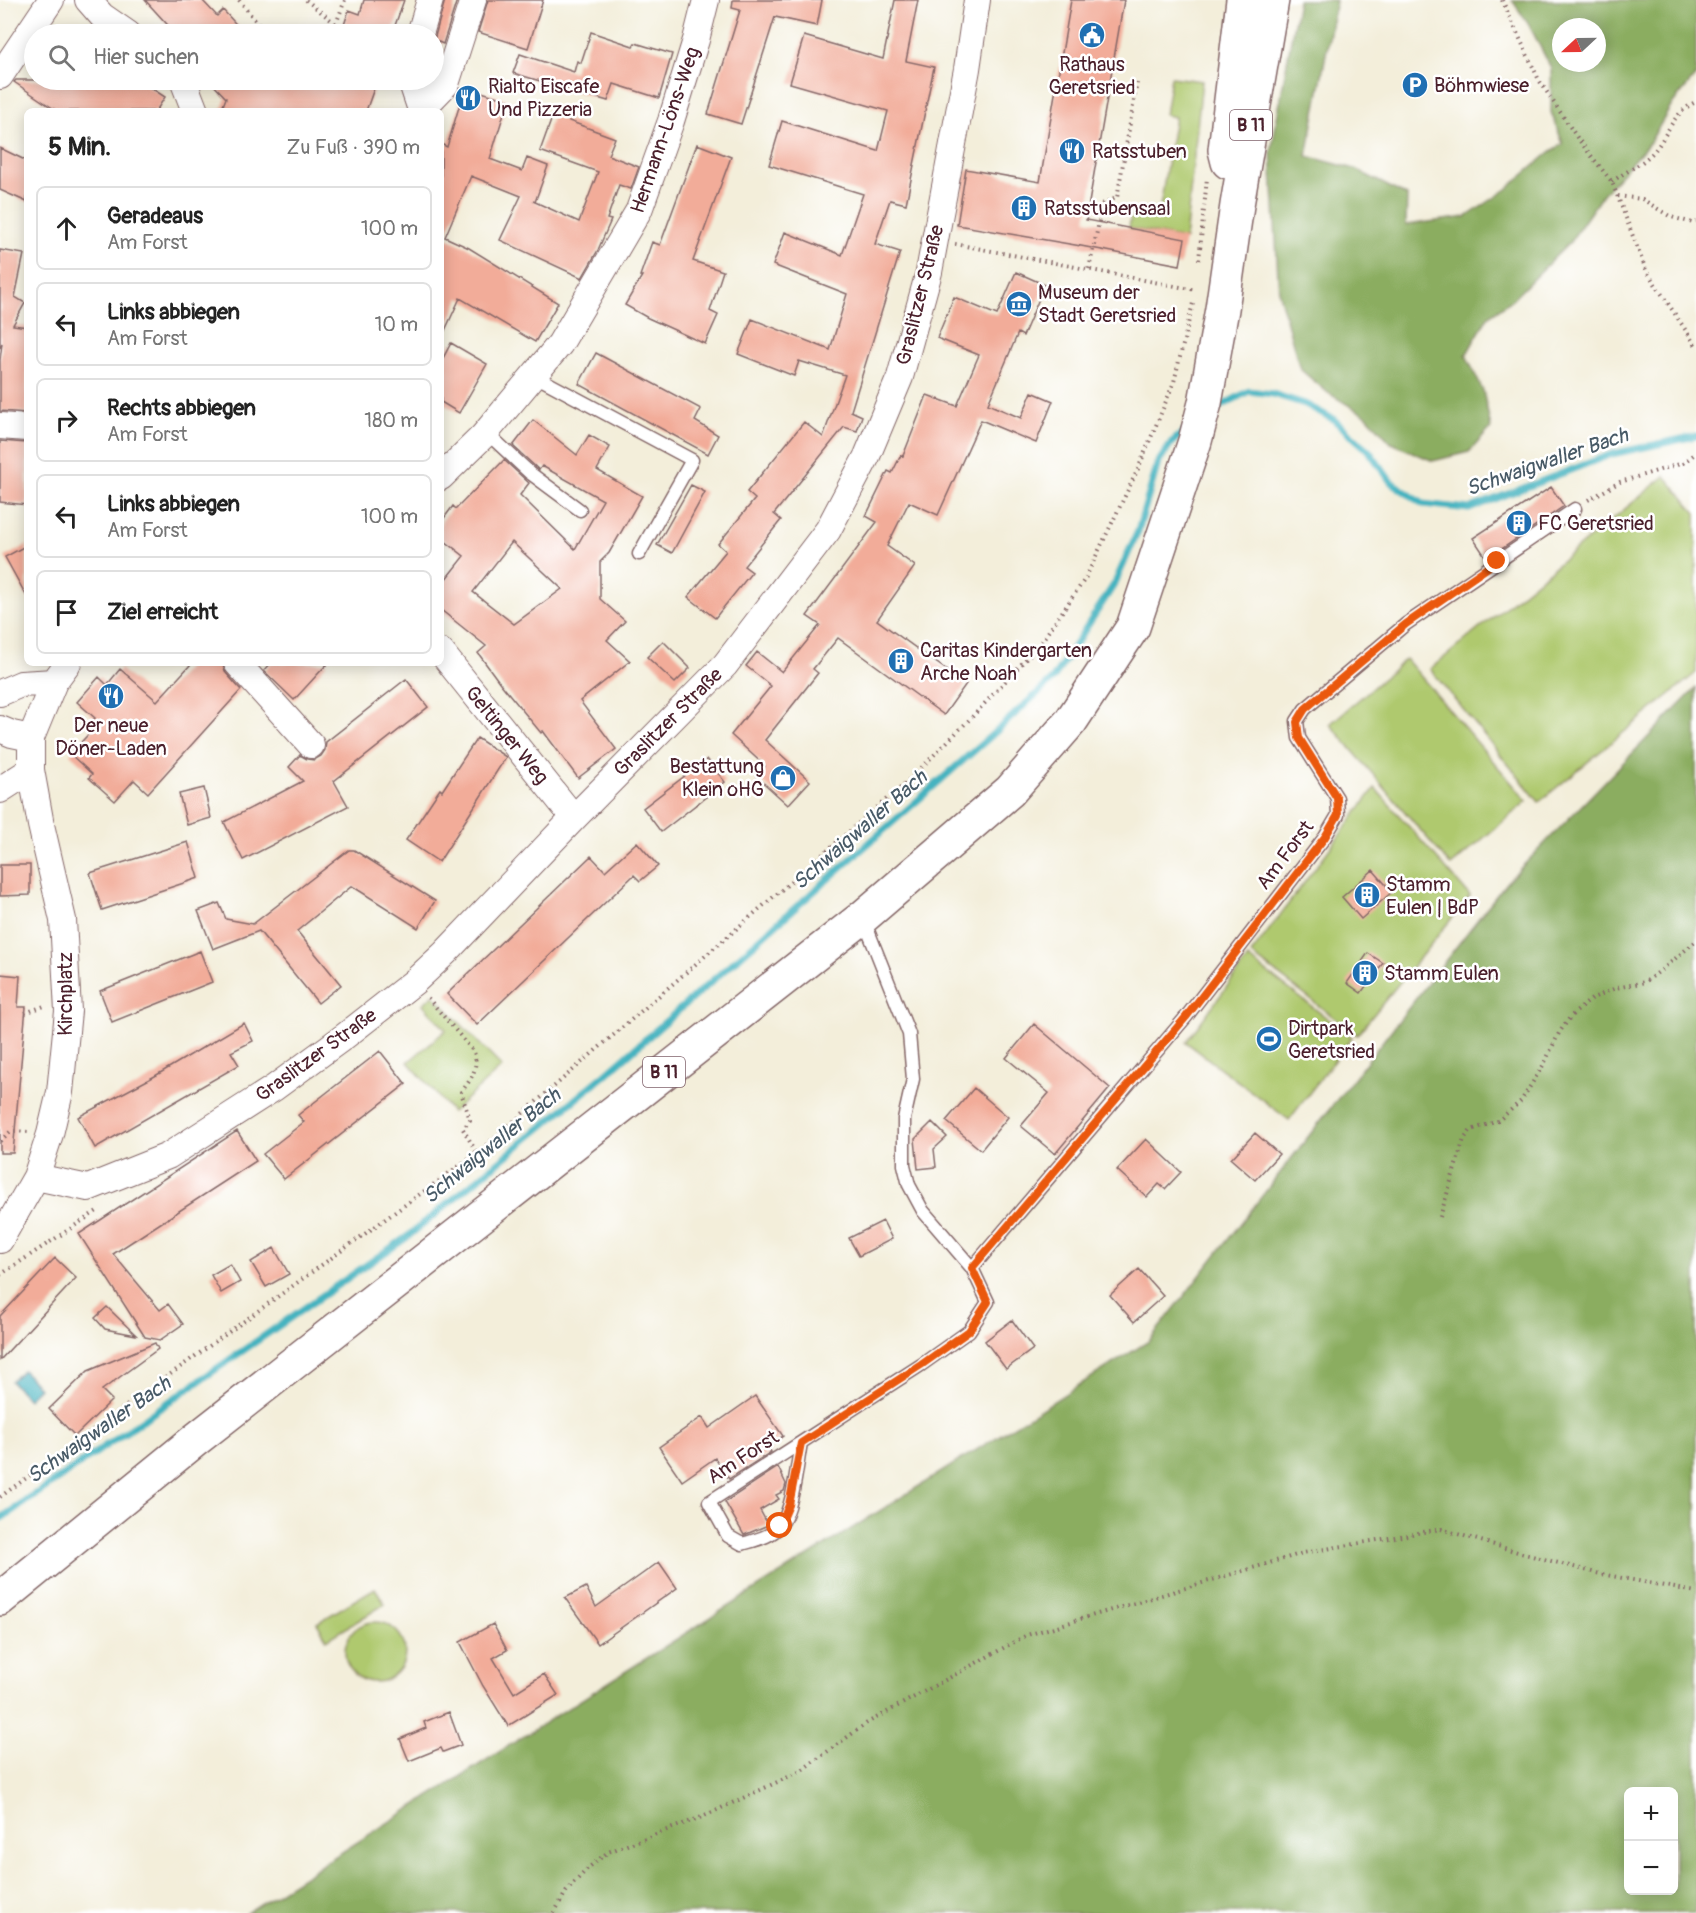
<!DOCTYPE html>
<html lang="de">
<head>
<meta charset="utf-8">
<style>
  body { margin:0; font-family:Pangolin,sans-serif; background:#f2f2f2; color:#222 }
  .controls { position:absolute; right:18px; bottom:18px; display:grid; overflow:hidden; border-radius:9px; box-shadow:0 3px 15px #0003 }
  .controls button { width:54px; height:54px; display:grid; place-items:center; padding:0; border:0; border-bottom:2px solid #e0e0e0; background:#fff; color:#222; font:30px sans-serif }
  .compass { position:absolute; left:1552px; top:18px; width:54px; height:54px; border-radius:50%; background:#fff; box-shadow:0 3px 15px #0003; rotate:248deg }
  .stop { position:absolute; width:18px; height:18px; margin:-14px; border:4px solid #ea580c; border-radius:50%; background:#fff }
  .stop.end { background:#ea580c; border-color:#fff; box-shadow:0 2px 6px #0008 }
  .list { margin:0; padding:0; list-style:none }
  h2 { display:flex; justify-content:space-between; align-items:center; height:78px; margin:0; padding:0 24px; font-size:26px }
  h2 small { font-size:20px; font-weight:400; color:#767676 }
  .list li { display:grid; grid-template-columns:39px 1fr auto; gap:18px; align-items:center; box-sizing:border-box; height:84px; margin:0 12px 12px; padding:0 12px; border:2px solid #e0e0e0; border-radius:9px }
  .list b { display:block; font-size:22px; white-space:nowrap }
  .list p { margin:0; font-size:20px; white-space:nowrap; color:#767676 }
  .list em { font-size:20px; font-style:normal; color:#767676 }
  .icon { flex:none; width:33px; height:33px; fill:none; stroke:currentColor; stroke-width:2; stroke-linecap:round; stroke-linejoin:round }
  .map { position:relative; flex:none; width:1696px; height:1913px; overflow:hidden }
  .search { position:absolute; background:#fff; box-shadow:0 3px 15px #0003; left:24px; top:24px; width:420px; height:66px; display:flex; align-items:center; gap:15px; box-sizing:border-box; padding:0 21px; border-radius:33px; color:#767676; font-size:22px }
  .panel { position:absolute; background:#fff; box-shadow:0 3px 15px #0003; left:24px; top:108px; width:420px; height:558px; border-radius:9px }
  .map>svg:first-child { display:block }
</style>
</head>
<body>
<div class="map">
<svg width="1696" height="1913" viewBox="0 0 1696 1913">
  <rect width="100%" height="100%" fill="#fff"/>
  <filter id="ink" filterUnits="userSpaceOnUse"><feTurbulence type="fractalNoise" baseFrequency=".0167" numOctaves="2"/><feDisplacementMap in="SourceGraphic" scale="12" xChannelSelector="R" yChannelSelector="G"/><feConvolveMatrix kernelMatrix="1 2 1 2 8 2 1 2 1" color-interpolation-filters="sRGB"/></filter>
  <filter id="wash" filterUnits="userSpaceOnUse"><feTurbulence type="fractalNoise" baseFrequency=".008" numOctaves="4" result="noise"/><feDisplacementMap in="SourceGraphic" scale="24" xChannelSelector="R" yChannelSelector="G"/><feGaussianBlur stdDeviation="1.35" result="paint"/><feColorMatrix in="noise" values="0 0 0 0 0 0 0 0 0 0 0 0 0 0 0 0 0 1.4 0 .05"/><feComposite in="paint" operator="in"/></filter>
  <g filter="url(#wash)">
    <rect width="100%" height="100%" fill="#f3eeda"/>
    <!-- green -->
    <path fill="#afc96e" stroke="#7c744c" stroke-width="1.5" d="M1171 77 1202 81 1185 239 1129 228 1131 215 1158 219 1175 117 1165 115Z
      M1665 476 1696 513V673L1539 802 1430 669Z
      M1406 659 1527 801 1451 866 1330 724Z
      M1375 788 1470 896 1357 1035 1251 954Z
      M1248 958 1352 1037 1289 1120 1186 1042Z
      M433 995 502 1067 452 1112 408 1062 446 1030 423 1004Z
      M375 1588 385 1604 327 1640 317 1623Z
      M345 1652a30 30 0 1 1 60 0a30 30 0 1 1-60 0Z"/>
    <!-- forest -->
    <path fill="#8bad61" stroke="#6a6646" stroke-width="1.5" fill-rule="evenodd" d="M1298 0H1336L1307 156 1355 169 1407 196 1406 225 1466 217 1507 189 1550 152 1563 144 1551 112V68L1529 25 1512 0H1696V75L1673 103 1650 142 1603 194 1570 242 1513 299 1488 317 1466 355 1483 391 1491 428 1469 452 1433 461 1391 443 1367 416 1328 393 1300 369 1279 294 1271 152ZM1561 27H1597V63H1561Z
      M1696 688V1913H246L694 1628 1149 1341 1506 883ZM1628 1792H1674V1890H1628Z"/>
    <!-- water -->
    <path fill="#45b3c0" stroke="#486976" stroke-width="1.5" d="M23 1370 39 1388 28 1399 11 1381Z"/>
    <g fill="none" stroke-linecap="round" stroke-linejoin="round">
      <!-- stream -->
      <path stroke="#45b3c0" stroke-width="7" d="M1214 410 1249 391 1273 394 1305 404 1333 419 1369 451 1391 482 1423 504 1469 509 1612 454 1696 436
        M0 1519 407 1237 606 1074 992 735 1053 679 1115 583 1138 531 1158 463 1172 442 1185 431"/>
    </g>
    <g id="blocks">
      <!-- building -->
      <path fill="#f2ac99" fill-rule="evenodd" d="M145 0H202L217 16 223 10 245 34H176Z
        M364 0H404L392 34H341L349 10 360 14Z
        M445 0H457L443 44 434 40Z
        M488 0H543L528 48 478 32Z
        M733 0H822L817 26 775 17 741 124 708 114 740 10 732 8Z
        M895 0H918L906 61 934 67 906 204 890 200 875 244 900 252 851 411 862 416 857 431 844 427 774 514 781 520 744 566 752 572 715 618 688 597 726 551 718 544 755 499 747 492 804 422 823 437 845 375 799 361 794 376 738 354 752 319 830 350 847 294 773 265 785 232 842 255 863 194 769 165 782 121 878 151 888 111 790 83 804 36 883 59Z
        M1071 0H1124L1086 220 1185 239 1180 265 1081 246 957 225 966 169 1040 182Z
        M591 32 633 46 635 43 672 54 659 98 614 84 608 101 513 73 520 54 574 72 577 61 581 63Z
        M16 80H139L165 97 156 111H57L14 82Z
        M209 80H377L366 111H221L226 98Z
        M465 87 508 100 490 159 522 171 527 158 548 166 535 202 533 201 579 222 598 172 540 151 553 115 615 138 608 155 639 167 631 189 619 185 607 219 611 220 598 250 582 278 500 240 521 196 471 176 445 237 469 248 558 303 535 342 460 298 441 339V144L447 147Z
        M697 144 731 157 693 261 723 271 710 311 718 315 705 344 648 318 625 305 642 276H640L652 242 660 245Z
        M0 148 27 161V202L0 190Z
        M0 250 24 254 15 297 25 303 13 325 27 327V413L0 411V360L2 343 0 348Z
        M1016 272 1045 285 1023 336 1018 333 988 404 1021 418 1032 392 1053 401 1036 443 981 420 938 515 909 502 887 546 915 566 877 620 966 684 944 715 838 638 813 669 818 673 765 740 810 781 788 805 756 776 765 766 731 735 771 686 746 666 757 652 782 672 820 625 807 616 877 522 866 516 888 471 892 473 901 455 903 456 927 395 957 406 979 355 937 338 954 297 997 315Z
        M451 343 487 364 459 413 441 402V362Z
        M596 353 701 409 695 421 718 435 708 454 579 384Z
        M533 420 577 455 589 435 610 447 597 470 642 496 609 553 600 562V599L625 621 607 640 630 661 580 701 616 749 578 778 543 731 541 733 500 683 478 653 486 646 441 610V585L464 556 441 538V522L453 506 456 509 504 460 529 483 520 495 575 549 603 500 542 466 539 470 513 446ZM512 542 562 589 514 624 473 592Z
        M0 441 27 443V505L0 502Z
        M691 485 705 492 672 553 657 545Z
        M1551 487 1564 506 1487 559 1473 538Z
        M27 545V597L5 557Z
        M663 641 690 668 675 683 647 657Z
        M192 663H222L226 673 241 690 148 793 134 780 115 801 89 778 92 774 70 754 98 724 93 720 95 718 77 702 99 677 107 685 120 669 157 701Z
        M271 663H328L294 700 264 671Z
        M406 679 428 707 334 781 348 806 243 860 224 822 303 781 289 767 300 755 307 759 314 760 321 756 325 750 326 742Z
        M477 738 506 757 439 862 406 840 440 789 442 791Z
        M707 759 725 782 661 832 643 808Z
        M204 788 211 818 187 825 179 794Z
        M188 842 199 878 102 910 90 873Z
        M637 842 658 866 640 881 634 875 477 1025 447 994 591 856 605 871Z
        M349 850H354L435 901 418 928 352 886 297 931 341 985 318 1003 259 931 213 949 198 911 219 903 226 919 253 924Z
        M0 865H30V895L0 896Z
        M1373 870 1392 892 1361 919 1342 897Z
        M200 951 212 982 112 1022 100 991Z
        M1368 953 1383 963 1361 993 1347 983Z
        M0 974 20 976 18 1007H26L13 1153H0Z
        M244 1023 253 1041 231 1052 239 1065 95 1148 78 1117 155 1076Z
        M1034 1024 1110 1088 1055 1154 1021 1126 1049 1093 1006 1058Z
        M380 1051 406 1084 284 1179 263 1154 304 1122 298 1115Z
        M974 1088 1008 1117 981 1150 946 1121Z
        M932 1122 947 1137 934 1149 936 1167 918 1169 915 1139Z
        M237 1131 256 1161 113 1254 160 1310 168 1304 183 1324 160 1340 145 1337 79 1234Z
        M1255 1133 1279 1154 1255 1180 1231 1159Z
        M1146 1139 1181 1172 1165 1189 1159 1184 1147 1197 1117 1170Z
        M883 1221 892 1239 859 1256 849 1238Z
        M274 1248 289 1274 266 1287 251 1262Z
        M55 1258 76 1278 0 1360V1316Z
        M230 1264 240 1282 221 1293 211 1275Z
        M1139 1269 1163 1296 1134 1322 1110 1295Z
        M107 1307 136 1335 105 1329 95 1318Z
        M1012 1320 1033 1349 1006 1369 985 1341Z
        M155 1343 158 1349 102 1390 112 1400 75 1436 49 1409 88 1371Z
        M755 1396 783 1436 768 1447 771 1452 729 1479 715 1458 682 1481 659 1447 702 1417 709 1428Z
        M778 1467 786 1484 784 1491 776 1495 779 1499 760 1510 768 1525 744 1535 725 1502Z
        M659 1562 677 1588 598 1644 565 1598 586 1587 596 1607Z
        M493 1624 507 1650 493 1658 514 1693 544 1674 558 1695 508 1726 483 1686 460 1642Z
        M449 1712 461 1745 443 1752 441 1748 409 1761 400 1739 426 1728 424 1722Z"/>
    </g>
  </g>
  <g filter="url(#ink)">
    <use href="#blocks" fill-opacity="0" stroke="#856768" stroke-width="1.5"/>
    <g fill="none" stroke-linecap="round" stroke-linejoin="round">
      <defs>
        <path id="service" d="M535 376 692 460 639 554
          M486 432 530 473 580 510
          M863 918 909 1034 913 1079 904 1119V1165L909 1185 923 1211 972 1268
          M801 1443C797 1464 793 1510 780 1526 771 1537 755 1540 742 1544L728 1536 709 1502 921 1365 969 1331 988 1302 972 1268 1186 1017 1325 837 1338 815 1337 798 1299 738 1297 721 1305 709 1406 624 1575 509"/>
        <path id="minor" d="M88 0 102 16 128 34
          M420 34 430 0
          M0 76 51 0
          M183 80 195 111
          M411 80 421 110
          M420 111 446 84 473 0
          M0 426 27 428
          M441 477 483 436 560 344 639 210 671 121 696 40 706 0
          M441 652 574 818
          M237 663 311 745
          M0 693 21 684 54 682
          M0 729 12 734 31 738
          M0 790 31 770
          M36 1177 88 1188 168 1156 274 1088 345 1036 414 982 445 953 574 818 725 665 828 530 867 456 900 377 929 272 967 69 977 0
          M0 1240 36 1177 50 1134 60 1092 68 1011 63 920 41 825 31 770V738L54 682 68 663"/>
        <path id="primary" d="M1228 162 1225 150 1243 0
          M0 1599 194 1441 863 917 1010 791 1071 721 1133 627 1195 441 1205 403 1222 309 1237 205 1272 0"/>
      </defs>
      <!-- service casing -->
      <use href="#service" stroke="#856768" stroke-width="15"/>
      <!-- minor casing -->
      <use href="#minor" stroke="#856768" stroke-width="28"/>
      <!-- primary casing -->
      <use href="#primary" stroke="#856768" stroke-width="36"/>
      <!-- path -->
      <path stroke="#856768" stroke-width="4" stroke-dasharray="1.5 4.5" stroke-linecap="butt" d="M239 0 266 34
        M306 0 336 24 343 27
        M1502 0 1539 80 1578 139 1612 182 1646 270 1696 346
        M336 24 345 0
        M1612 182C1624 172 1637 167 1647 158 1668 141 1668 115 1696 102
        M1618 196 1642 199 1671 217 1693 223 1696 222
        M955 244 1196 290
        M1199 260 1207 178
        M1089 269 1103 203 1117 198 1137 83
        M1588 500 1620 482 1683 463 1696 453
        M428 998 474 1052C479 1068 471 1080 461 1092L470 1120 463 1129 477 1153
        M25 1013 44 1006
        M0 1141 11 1131 29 1132
        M1440 1217 1464 1139 1471 1130 1498 1121 1521 1101 1544 1064 1559 1033 1571 1016 1593 998 1616 988 1645 982 1664 968 1696 941
        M0 1275 97 1211
        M0 1497 477 1153 911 778 973 716 1039 645 1085 579 1138 469 1174 382 1193 303
        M554 1913 566 1892 588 1868 608 1852 702 1817 799 1772 867 1723 1027 1635 1303 1553 1441 1529 1521 1553 1596 1573 1696 1592"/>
      <!-- service -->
      <use href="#service" stroke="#fff" stroke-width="12"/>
      <!-- minor -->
      <use href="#minor" stroke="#fff" stroke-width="26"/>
      <!-- primary -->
      <use href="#primary" stroke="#fff" stroke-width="33"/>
    </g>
  </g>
  <g fill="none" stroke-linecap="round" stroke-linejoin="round" filter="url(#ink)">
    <!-- route -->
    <path stroke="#ea580c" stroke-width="8" d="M780 1526 789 1505 801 1443 921 1365 969 1331 988 1302 972 1268 1186 1017 1325 837 1338 815 1337 798 1299 738 1297 722 1305 709 1406 624 1497 561"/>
  </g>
  <!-- icons -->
  <defs>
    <symbol id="civic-disc" viewBox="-11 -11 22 22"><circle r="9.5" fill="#1f6fb2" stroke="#fff"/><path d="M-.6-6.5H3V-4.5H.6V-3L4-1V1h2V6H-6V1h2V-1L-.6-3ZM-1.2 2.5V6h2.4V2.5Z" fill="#fff"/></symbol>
    <symbol id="parking-disc" viewBox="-11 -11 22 22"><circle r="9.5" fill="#1f6fb2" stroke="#fff"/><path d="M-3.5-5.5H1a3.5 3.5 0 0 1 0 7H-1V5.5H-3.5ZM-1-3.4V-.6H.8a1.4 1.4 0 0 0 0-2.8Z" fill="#fff"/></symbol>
    <symbol id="restaurant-disc" viewBox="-11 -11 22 22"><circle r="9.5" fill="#1f6fb2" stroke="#fff"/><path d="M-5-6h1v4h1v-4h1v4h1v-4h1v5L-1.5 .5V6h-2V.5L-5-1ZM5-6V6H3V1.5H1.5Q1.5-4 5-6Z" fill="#fff"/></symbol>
    <symbol id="building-disc" viewBox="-11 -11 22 22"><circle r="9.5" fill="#1f6fb2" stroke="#fff"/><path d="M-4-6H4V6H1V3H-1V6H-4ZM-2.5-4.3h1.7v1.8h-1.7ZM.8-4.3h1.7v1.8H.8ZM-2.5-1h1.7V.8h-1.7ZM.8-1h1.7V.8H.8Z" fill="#fff"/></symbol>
    <symbol id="museum-disc" viewBox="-11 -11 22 22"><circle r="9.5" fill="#1f6fb2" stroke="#fff"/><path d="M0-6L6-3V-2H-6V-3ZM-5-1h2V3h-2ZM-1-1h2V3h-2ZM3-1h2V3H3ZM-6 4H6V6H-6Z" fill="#fff"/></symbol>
    <symbol id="shop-disc" viewBox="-11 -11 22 22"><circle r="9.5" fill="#1f6fb2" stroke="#fff"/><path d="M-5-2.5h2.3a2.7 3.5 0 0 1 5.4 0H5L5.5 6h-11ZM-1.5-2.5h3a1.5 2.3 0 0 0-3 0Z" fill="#fff"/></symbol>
    <symbol id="stadium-disc" viewBox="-11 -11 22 22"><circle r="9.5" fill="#1f6fb2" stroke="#fff"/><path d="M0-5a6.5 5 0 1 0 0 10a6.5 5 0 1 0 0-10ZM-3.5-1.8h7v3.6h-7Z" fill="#fff"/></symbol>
  </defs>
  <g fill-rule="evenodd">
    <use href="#civic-disc" x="1077" y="20" width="30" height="30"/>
    <use href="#parking-disc" x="1400" y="70" width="30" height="30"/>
    <use href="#restaurant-disc" x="453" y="83" width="30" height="30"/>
    <use href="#restaurant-disc" x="1057" y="136" width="30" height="30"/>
    <use href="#building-disc" x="1009" y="193" width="30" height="30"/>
    <use href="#museum-disc" x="1004" y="289" width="30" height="30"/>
    <use href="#building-disc" x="1504" y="508" width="30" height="30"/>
    <use href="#building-disc" x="886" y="646" width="30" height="30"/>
    <use href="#restaurant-disc" x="96" y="681" width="30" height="30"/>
    <use href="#shop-disc" x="768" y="763" width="30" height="30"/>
    <use href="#building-disc" x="1352" y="880" width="30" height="30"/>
    <use href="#building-disc" x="1350" y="958" width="30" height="30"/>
    <use href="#stadium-disc" x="1254" y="1024" width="30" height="30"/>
  </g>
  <g text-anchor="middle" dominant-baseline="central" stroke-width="5" stroke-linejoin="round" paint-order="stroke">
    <!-- shield labels -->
    <g fill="#fff" stroke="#80626b" stroke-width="1.5">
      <rect x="1230" y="110" width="42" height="30" rx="4.5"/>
      <rect x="643" y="1057" width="42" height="30" rx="4.5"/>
    </g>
    <g font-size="18" font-weight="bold" fill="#4a1f2b">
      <text x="1251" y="125">B 11</text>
      <text x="664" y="1072">B 11</text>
    </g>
    <!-- poi labels -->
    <g font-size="20" fill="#4a1f2b" stroke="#fff" text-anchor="start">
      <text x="1092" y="64" text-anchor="middle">Rathaus<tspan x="1092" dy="23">Geretsried</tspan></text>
      <text x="1434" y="85">Böhmwiese</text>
      <text x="488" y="86">Rialto Eiscafe<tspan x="488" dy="23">Und Pizzeria</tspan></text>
      <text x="1092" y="151">Ratsstuben</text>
      <text x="1044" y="208">Ratsstubensaal</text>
      <text x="1038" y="292">Museum der<tspan x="1038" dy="23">Stadt Geretsried</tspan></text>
      <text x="1538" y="523">FC Geretsried</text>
      <text x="920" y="650">Caritas Kindergarten<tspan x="920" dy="23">Arche Noah</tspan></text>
      <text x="111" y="725" text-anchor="middle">Der neue<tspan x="111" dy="23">Döner-Laden</tspan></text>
      <text x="764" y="766" text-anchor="end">Bestattung<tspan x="764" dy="23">Klein oHG</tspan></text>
      <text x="1386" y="884">Stamm<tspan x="1386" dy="23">Eulen | BdP</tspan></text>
      <text x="1384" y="973">Stamm Eulen</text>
      <text x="1288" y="1028">Dirtpark<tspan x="1288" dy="23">Geretsried</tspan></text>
    </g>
    <!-- street labels -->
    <g font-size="20" fill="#4a1f2b" stroke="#fff">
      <text transform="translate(665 130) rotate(-71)">Hermann-Löns-Weg</text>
      <text transform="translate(920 295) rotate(-76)">Graslitzer Straße</text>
      <text transform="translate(668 722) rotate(-45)">Graslitzer Straße</text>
      <text transform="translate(507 735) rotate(51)">Geltinger Weg</text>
      <text transform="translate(1285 855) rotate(-53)">Am Forst</text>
      <text transform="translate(65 994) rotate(-90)">Kirchplatz</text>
      <text transform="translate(316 1055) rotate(-36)">Graslitzer Straße</text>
      <text transform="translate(743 1457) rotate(-33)">Am Forst</text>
    </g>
    <!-- water labels -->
    <g font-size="21" font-style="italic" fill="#485a67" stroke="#fff">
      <text transform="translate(1547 462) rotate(-19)">Schwaigwaller Bach</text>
      <text transform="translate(860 830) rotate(-41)">Schwaigwaller Bach</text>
      <text transform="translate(492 1146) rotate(-39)">Schwaigwaller Bach</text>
      <text transform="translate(99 1430) rotate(-35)">Schwaigwaller Bach</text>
    </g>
  </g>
</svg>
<div class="controls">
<button>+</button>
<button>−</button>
</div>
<svg class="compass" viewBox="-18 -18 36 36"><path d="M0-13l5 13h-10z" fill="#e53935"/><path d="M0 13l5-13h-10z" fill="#767676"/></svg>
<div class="stop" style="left:780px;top:1526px"></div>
<div class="stop end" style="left:1497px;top:561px"></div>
<div class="search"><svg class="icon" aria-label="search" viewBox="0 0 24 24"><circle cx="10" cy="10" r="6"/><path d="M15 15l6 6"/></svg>Hier suchen</div>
<section class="panel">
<h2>5 Min.<small>Zu Fuß · 390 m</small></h2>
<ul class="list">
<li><svg class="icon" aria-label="ahead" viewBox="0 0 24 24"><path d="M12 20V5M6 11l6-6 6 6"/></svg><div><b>Geradeaus</b><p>Am Forst</p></div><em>100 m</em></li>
<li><svg class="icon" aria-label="left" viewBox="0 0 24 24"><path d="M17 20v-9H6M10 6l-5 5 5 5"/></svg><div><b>Links abbiegen</b><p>Am Forst</p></div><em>10 m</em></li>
<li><svg class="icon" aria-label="right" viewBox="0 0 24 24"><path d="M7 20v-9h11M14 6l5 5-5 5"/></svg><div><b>Rechts abbiegen</b><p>Am Forst</p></div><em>180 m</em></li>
<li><svg class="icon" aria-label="left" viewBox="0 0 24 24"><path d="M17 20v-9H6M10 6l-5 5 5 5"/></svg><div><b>Links abbiegen</b><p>Am Forst</p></div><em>100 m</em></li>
<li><svg class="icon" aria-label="arrive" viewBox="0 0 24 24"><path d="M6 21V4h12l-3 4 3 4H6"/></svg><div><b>Ziel erreicht</b></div></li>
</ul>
</section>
</div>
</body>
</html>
